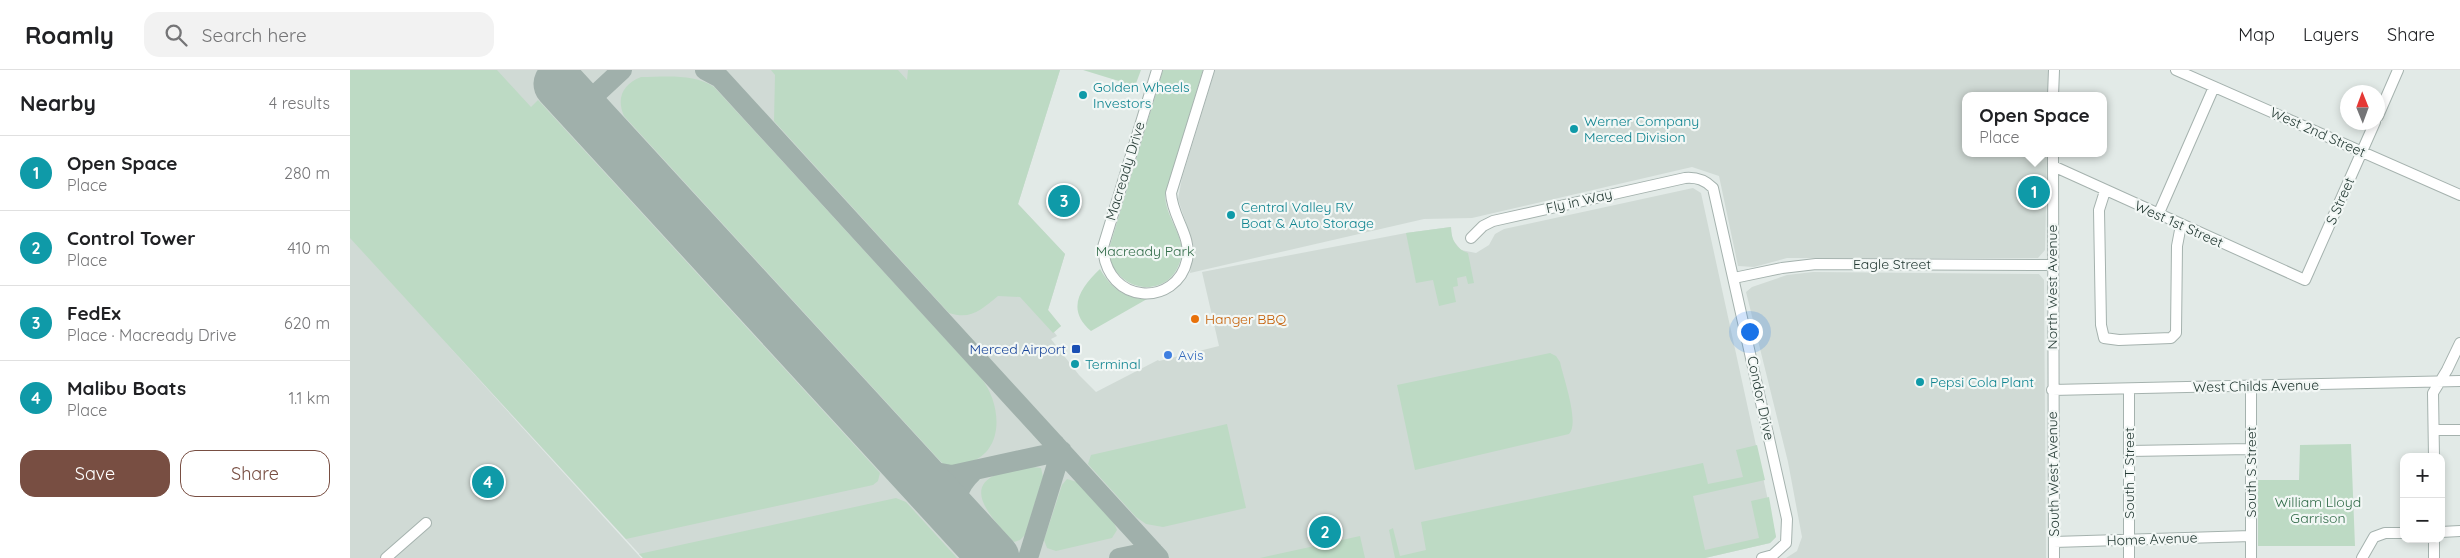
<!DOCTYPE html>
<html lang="en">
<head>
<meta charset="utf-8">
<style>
  body { margin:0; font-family:Quicksand,sans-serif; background:#f2f2f2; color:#202124 }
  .controls { position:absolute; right:15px; bottom:15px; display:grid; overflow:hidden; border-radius:10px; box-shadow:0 2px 8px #0003 }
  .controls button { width:45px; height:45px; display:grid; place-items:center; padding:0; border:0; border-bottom:1px solid #e0e0e0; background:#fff; color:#202124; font:25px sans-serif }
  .compass { position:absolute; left:1990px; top:15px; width:45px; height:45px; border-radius:50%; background:#fff; box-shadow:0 2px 8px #0003; rotate:359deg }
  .you { position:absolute; left:1399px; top:261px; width:18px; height:18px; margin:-12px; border:4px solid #fff; border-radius:50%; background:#1a73e8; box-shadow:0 0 0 8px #1a73e833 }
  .badge { display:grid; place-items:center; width:32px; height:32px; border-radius:50%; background:#784e42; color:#fff; font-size:16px; font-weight:700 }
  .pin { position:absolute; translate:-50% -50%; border:2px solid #fff; box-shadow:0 1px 5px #0006 }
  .popup { position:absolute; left:1612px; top:22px; width:145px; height:65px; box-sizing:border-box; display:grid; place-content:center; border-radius:10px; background:#fff; filter:drop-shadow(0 1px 4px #0005); font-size:16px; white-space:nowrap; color:#757577 }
  .popup b { font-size:19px; color:#202124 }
  .popup::after { content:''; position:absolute; left:50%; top:100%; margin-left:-10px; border:10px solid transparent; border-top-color:#fff }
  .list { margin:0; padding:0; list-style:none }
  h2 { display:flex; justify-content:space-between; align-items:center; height:65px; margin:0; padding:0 20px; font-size:21px }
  h2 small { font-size:16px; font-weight:400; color:#757577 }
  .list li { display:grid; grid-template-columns:32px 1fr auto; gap:15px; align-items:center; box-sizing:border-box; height:75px; padding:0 20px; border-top:1px solid #e0e0e0 }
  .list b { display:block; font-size:19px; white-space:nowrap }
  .list p { margin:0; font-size:16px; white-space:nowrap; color:#757577 }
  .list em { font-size:16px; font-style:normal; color:#757577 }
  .actions { display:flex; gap:10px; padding:15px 20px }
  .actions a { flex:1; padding:11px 0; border:1px solid #784e42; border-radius:15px; text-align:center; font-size:18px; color:#784e42 }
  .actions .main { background:#784e42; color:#fff }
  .icon { flex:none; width:28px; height:28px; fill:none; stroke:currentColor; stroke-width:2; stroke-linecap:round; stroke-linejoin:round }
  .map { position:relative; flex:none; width:2110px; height:488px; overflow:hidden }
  header { display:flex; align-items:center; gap:30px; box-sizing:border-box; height:70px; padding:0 25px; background:#fff; border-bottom:1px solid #e0e0e0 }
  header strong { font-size:24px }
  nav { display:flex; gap:28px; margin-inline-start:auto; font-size:18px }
  .search { width:350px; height:45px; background:#f2f2f2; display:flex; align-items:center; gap:12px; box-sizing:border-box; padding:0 18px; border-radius:15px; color:#757577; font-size:19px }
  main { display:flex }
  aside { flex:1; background:#fff }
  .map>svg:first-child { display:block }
</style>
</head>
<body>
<header>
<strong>Roamly</strong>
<div class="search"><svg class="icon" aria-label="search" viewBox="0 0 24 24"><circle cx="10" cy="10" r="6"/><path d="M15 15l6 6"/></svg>Search here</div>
<nav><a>Map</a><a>Layers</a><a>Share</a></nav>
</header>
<main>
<aside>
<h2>Nearby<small>4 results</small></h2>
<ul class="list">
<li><span class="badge" style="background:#0f9aa8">1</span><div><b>Open Space</b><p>Place</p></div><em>280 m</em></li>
<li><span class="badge" style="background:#0f9aa8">2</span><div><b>Control Tower</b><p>Place</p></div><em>410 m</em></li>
<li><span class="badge" style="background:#0f9aa8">3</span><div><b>FedEx</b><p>Place · Macready Drive</p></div><em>620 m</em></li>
<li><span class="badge" style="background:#0f9aa8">4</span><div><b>Malibu Boats</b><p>Place</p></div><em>1.1 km</em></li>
</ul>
<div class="actions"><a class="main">Save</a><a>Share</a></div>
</aside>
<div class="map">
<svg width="2110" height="488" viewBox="0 0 2110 488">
  <rect width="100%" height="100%" fill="#e2eae7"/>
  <!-- built -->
  <path fill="#d0dad5" d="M0 0H710L668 134 715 184 698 240 711 256 704 262 707 266 701 269 729 305 746 322 808 290 809 291 869 276 852 202 1056 163 1101 157 1102 169 1111 180 1126 183 1139 175 1145 164 1154 159 1343 118 1351 123 1426 467 1420 473 1355 488H293L92 269 291 488H0Z
    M865 0H1699V26H1615V83H1697L1695 180 1688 188H1437L1404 197 1388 196 1369 106 1342 97 1122 148 1074 149 840 203 844 177 828 129 832 108Z
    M1463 202 1689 204 1694 210 1696 488H1436L1447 481 1452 467 1438 392 1396 222 1402 217 1437 205Z"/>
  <!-- green -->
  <path fill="#bddac4" d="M0 0H147L181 37 188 30 530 403 528 411 523 415 276 469 0 168Z
    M421 0H548L557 10 558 0H710L668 134 715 184 698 240 711 256 703 263 670 227 648 226C631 240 621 250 599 243L424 51 425 5Z
    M733 0H791L785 16Z
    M813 0H853L815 125C816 150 836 166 831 188 821 231 765 224 758 182Z
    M291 7C314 7 344 3 364 17L631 308C650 331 656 377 623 391 612 395 603 397 593 394L274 46C266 28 273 14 291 7Z
    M1101 157C1101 169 1106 179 1118 183L1124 213 1118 214 1116 206 1107 208 1108 216 1103 217 1106 232 1089 236 1083 210 1066 213 1056 163Z
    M750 199C761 218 775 229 797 229L741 261C715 239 731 217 750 199Z
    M1200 283 1206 286 1210 292C1213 307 1230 353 1219 364L1065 400 1047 315Z
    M877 354 896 438 813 457 796 454 786 447 738 394 741 385Z
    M2001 374 2005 476H1908V410H1949L1950 375Z
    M1407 375 1415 410 1343 426 1355 480 1409 468 1401 431 1419 427 1426 467 1420 473 1355 488H1045L1039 460 1043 458 1050 486 1076 480 1071 452 1353 393 1358 414 1393 407 1386 380Z
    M683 397 691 398 693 407 675 465 670 470 664 472C650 456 608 419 648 404 659 400 672 399 683 397Z
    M717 409 727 412 764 453 767 460 762 468 706 481 697 478 694 470 712 415Z
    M546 428 556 432 607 488H293L289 484Z
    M1010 466 1015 488H910Z"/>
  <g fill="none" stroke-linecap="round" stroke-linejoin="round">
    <!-- taxiway -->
    <path stroke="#a0b0ab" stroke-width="20" d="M355 0 370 8 809 488
      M231 38 272 0
      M546 382 574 400 602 405 712 381
      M614 455C602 434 606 418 623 402
      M641 485 645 488
      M678 488 708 391 709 384 705 374
      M769 488 803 481"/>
    <!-- runway -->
    <path stroke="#a0b0ab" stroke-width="51" d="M209 14 644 488"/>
    <defs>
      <path id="minor" d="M807 0 753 177C756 236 827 237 837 190 842 166 822 147 821 123L859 0
        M1826 0 2110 125
        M1703 26 1704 0
        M2028 46 2048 0
        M1703 83 1704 488
        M1703 96 1955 210 2025 52
        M1755 121 1749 140 1751 255 1754 268 1769 270 1821 268 1826 263 1827 176 1831 155
        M1808 145 1864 17
        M1121 168 1133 156 1143 151 1335 108C1347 107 1355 110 1363 118L1437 449 1436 473 1423 485 1412 488
        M1384 208 1432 198 1466 194 1702 195
        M1901 316V488
        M1702 320 2110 311
        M2084 360H2110
        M1779 381 1901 379
        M2084 387 2083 323 2097 300 2110 273
        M2091 462 2110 461
        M2084 469V488
        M1704 472 1901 466
        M36 488 76 453
        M1779 488V319
        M2012 488 2024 467 2035 463H2054"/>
    </defs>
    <!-- minor casing -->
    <use href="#minor" stroke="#a5b2ae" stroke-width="12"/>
    <!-- minor -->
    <use href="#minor" stroke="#fff" stroke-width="10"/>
  </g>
  <!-- markers -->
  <g fill="#0f9aa8" stroke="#f2f7f5" stroke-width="2">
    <circle cx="733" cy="25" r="5"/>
    <circle cx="1224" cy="59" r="5"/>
    <circle cx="881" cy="145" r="5"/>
    <circle cx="725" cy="294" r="5"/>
    <circle cx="1570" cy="312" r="5"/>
  </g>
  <circle fill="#e8710a" stroke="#f2f7f5" stroke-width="2" cx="845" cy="249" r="5"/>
  <rect fill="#1a4fb4" stroke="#f2f7f5" stroke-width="2" x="721" y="274" width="10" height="10" rx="2.5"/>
  <circle fill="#3f7fe0" stroke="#f2f7f5" stroke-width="2" cx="818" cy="285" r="5"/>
  <g text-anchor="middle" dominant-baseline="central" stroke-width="4.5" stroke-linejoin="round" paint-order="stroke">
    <!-- culture labels -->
    <g font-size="14" fill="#0d838f" stroke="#f2f7f5" text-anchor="start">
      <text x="743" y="17">Golden Wheels<tspan x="743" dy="16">Investors</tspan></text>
      <text x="1234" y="51">Werner Company<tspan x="1234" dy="16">Merced Division</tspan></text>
      <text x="891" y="137">Central Valley RV<tspan x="891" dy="16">Boat &amp; Auto Storage</tspan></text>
      <text x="735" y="294">Terminal</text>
      <text x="1580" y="312">Pepsi Cola Plant</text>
    </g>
    <!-- street labels -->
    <g font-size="14" fill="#243a34" stroke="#f2f7f5">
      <text transform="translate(1968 62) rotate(24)">West 2nd Street</text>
      <text transform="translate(775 101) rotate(-73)">Macready Drive</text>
      <text transform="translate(1229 131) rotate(-13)">Fly in Way</text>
      <text transform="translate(1990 131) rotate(-66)">S Street</text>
      <text transform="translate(1829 154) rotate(24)">West 1st Street</text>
      <text x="1542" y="194">Eagle Street</text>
      <text transform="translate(1702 217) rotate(-90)">North West Avenue</text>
      <text transform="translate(1906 316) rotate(-1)">West Childs Avenue</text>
      <text transform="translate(1411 328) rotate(78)">Condor Drive</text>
      <text transform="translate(1901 402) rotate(-90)">South S Street</text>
      <text transform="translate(1779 403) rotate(-90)">South T Street</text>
      <text transform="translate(1703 404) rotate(-91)">South West Avenue</text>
      <text transform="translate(1802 469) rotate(-2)">Home Avenue</text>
    </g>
    <!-- park labels -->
    <g font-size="14" fill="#326c49" stroke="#f2f7f5">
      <text x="795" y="181">Macready Park</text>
      <text x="1968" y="432">William Lloyd<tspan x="1968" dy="16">Garrison</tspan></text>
    </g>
    <!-- food labels -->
    <g font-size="14" fill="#c56008" stroke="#f2f7f5" text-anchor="start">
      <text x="855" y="249">Hanger BBQ</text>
    </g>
    <!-- transit labels -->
    <g font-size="14" fill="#164399" stroke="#f2f7f5" text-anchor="end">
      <text x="716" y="279">Merced Airport</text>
    </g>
    <!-- shop labels -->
    <g font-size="14" fill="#366cbe" stroke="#f2f7f5" text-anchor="start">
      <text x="828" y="285">Avis</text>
    </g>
  </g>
</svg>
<div class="controls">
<button>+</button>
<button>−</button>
</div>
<svg class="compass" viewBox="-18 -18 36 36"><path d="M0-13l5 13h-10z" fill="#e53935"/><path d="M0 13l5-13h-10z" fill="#757577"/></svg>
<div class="you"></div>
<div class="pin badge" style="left:1684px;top:122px;background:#0f9aa8">1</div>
<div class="popup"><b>Open Space</b>Place</div>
<div class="pin badge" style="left:975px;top:462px;background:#0f9aa8">2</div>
<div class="pin badge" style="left:714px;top:131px;background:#0f9aa8">3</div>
<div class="pin badge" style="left:138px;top:412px;background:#0f9aa8">4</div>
</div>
</main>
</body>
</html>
